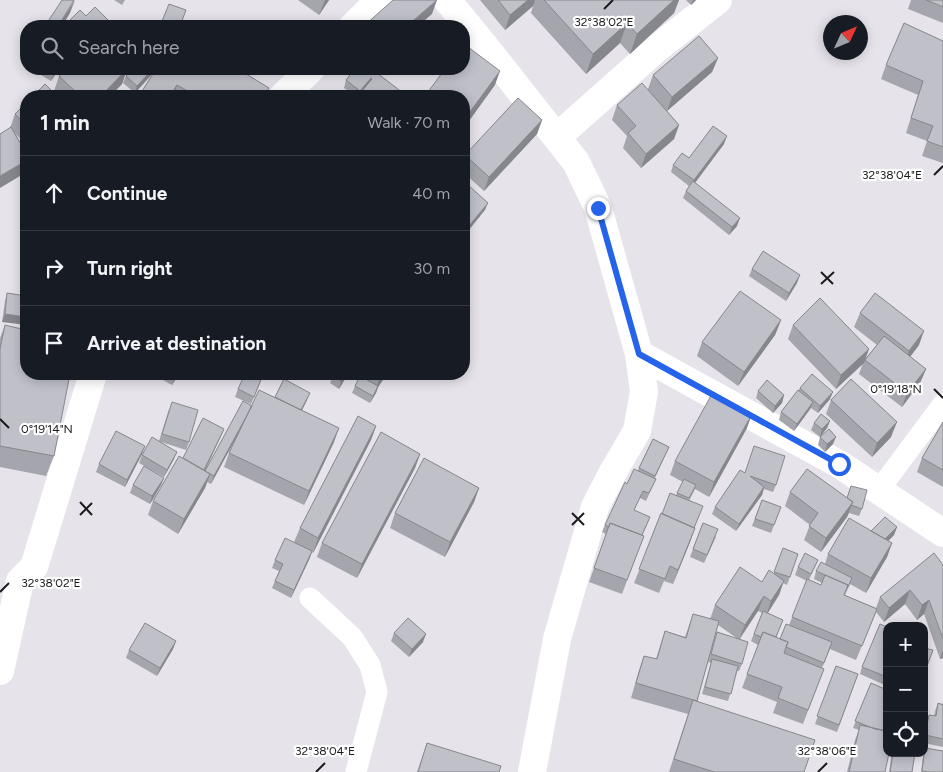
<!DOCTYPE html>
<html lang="en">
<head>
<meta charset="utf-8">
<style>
  body { margin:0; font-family:Figtree,sans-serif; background:#20242c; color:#f1f3f6 }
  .controls { position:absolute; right:15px; bottom:15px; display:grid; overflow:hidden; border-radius:10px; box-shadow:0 2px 12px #0003 }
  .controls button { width:45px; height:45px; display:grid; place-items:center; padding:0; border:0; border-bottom:1px solid #363941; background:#171b24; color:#f1f3f6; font:25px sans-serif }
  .compass { position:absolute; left:823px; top:15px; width:45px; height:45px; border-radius:50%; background:#171b24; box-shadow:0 2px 12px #0003; rotate:46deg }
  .stop { position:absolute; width:15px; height:15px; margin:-11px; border:4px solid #2563eb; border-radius:50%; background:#fff }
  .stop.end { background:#2563eb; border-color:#fff; box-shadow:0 1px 5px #0008 }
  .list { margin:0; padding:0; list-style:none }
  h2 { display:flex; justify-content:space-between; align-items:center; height:65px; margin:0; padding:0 20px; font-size:21px }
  h2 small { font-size:16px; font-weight:400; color:#9ea1a6 }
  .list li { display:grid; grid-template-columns:32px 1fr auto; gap:15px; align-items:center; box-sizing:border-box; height:75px; padding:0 20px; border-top:1px solid #363941 }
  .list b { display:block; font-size:19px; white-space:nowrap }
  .list em { font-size:16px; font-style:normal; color:#9ea1a6 }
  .icon { flex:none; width:28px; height:28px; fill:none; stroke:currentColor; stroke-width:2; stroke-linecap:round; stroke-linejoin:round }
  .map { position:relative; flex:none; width:943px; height:772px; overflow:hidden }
  .search { position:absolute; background:#171b24; box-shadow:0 2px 12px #0003; left:20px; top:20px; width:450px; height:55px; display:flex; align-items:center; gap:12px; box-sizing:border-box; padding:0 18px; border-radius:20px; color:#9ea1a6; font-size:19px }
  .panel { position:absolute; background:#171b24; box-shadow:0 2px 12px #0003; left:20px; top:90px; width:450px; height:290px; border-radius:20px }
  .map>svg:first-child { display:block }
</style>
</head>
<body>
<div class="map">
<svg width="943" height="772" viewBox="0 0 943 772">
  <rect width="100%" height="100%" fill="#e6e3eb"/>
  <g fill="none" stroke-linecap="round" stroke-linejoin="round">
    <!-- service -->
    <path stroke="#fff" stroke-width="21" d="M879 490 943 404
      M310 598 352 637 370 665 377 692 356 772"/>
    <!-- minor -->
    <path stroke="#fff" stroke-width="28" d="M447 0 487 49 576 162 598 208 639 354 644 392 637 431 613 472 595 507 557 639 532 772
      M353 26 380 0
      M283 96 311 69
      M557 137 656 49 718 0
      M639 354 839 464 943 533
      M0 671 20 581 34 567 93 374"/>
  </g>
  <!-- wall -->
  <path fill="#a5a5ad" d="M114 0H125L122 5Z
    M298 0H329L319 15Z
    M480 0H679L674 13 630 54 620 43 586 74 531 13 533 6 505 30Z
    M686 0H696L691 5Z
    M911 0H943V23L908 9Z
    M943 41V163L922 156 927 141 906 133 918 95 881 79 886 65Z
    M718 58 712 72 667 111 679 125 674 139 641 168 623 148 627 136 612 120 617 105 648 89 653 75Z
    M31 69H59L51 81Z
    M67 69H154L153 73 135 93 123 83 126 76 128 74 126 72 122 84 110 96H60L54 91 59 76Z
    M156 69 269 88 266 96H139Z
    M355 69 407 96H355L344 88 346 80Z
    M26 103V145L15 133 25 173 10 128 15 114Z
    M542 120 537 134 484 191 464 173V159L465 155Z
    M724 144 695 183 737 226 729 235 683 198 686 191 689 186 671 172 673 165Z
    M752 269 797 283 786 301 749 276Z
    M7 293 26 296 2 322 5 301Z
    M860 313 919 345 910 357 926 369 920 383 902 407 859 374 863 363 836 389 788 339 793 325 869 349 865 359 877 345 854 327Z
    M781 320 775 335 738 386 697 356 702 342Z
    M5 325 54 456 46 476 0 467V338Z
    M152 374H179L172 385Z
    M264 374 251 404 235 397 238 389Z
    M273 374H287L284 379 307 400 302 410 334 442 304 505 224 467 229 453 241 428 211 484 207 482 205 488 178 534 148 515 153 501 183 458 224 429 221 436 205 471 251 406 275 397 283 380Z
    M357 374H387L378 387 376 393 370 403 352 393 355 386 360 376Z
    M333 376 345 379 339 389 330 383Z
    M800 388 830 399 818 413 811 408 794 431 779 420 781 412 798 391Z
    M758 391 784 395 782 403 773 413 756 398Z
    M831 400 891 437 872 457 826 414Z
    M169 409 189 442 186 450 161 442 174 459 164 477 139 463 142 455 159 441Z
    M830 421 827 428 820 437 811 430 814 423Z
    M943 422V487L917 472 922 458Z
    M376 426 371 440 313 553 312 552 291 598 272 588 279 571 272 568 275 560 294 542 300 528Z
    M747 428 709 497 695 489 689 501 695 528 690 542 673 584 664 581 659 593 634 583 662 514 676 495 683 482 670 475 675 461Z
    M820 437 833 444 825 452 818 445Z
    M653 439 669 447 655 478 656 479 646 501 640 498 634 510 647 525 642 535 644 536 622 594 589 582 606 534 602 532 605 525 627 484 638 470Z
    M142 454 125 487 96 472 99 464Z
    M420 454 415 468 357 578 317 557 322 543Z
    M745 473 776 485 773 492 764 489 762 495 736 531 712 514 715 507Z
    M164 478 161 485 150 504 130 493 133 485Z
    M851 486 862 509 859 516 849 513 847 517 821 552 804 540 810 525 785 506 790 492 847 498Z
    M479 488 474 502 445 557 390 528 395 513Z
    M762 500 781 507 771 533 752 526Z
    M703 523 716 537 704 563 690 557Z
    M897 527 894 535 888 541 892 543 887 557 866 593 850 584 845 595 844 594V595L876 608 880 597 943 565V658L940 659 924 614 917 620 905 604 884 622 876 612 856 660 830 649 822 668 824 669 803 724 773 713 777 702 742 688 758 645 751 641 762 613 758 611 740 639 742 664 739 671H737L728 701 702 694 711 663 708 662 717 632 738 639 718 625 697 701 804 772H669L688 714 631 698 639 670 644 656 656 659 660 646 665 631 685 637 693 614 710 619 715 605 762 582 774 573 783 548 798 554 787 585 783 583 779 595 767 613 783 620 776 637 780 639 789 625 807 581 795 575 798 567 818 560 809 580 821 585 822 583 814 579 816 571 825 564 828 554 871 531Z
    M887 627V686L860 674 862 667Z
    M394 633 423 642 409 657 391 641Z
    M176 641 173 649 157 676 126 658 129 650Z
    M836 666 858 674 837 732 815 724Z
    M871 683 885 772H847L855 740 859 730 853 728Z
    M943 702V747L924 743V732L926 722 929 715 934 716 935 711 938 703 942 704Z
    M427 743 499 772H417Z
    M925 748 943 772H921L923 756Z
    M892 753H915L912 772H889Z"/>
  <!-- shaded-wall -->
  <path fill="#86868d" d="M75 0 70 13 62 26V20Z
    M325 0H329L319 15Z
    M437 0 432 14 418 26H407Z
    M528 0H535L533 6 505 30 510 15Z
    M674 0H679L674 13 630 54 637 34Z
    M693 0H696L691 5Z
    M627 23 620 43 586 74 593 54Z
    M718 58 712 72 667 111 672 97Z
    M56 69H59L51 81Z
    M127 69 122 84 110 96H101Z
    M153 69H154L153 73 135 93 137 86Z
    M500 71 495 85 464 128V120Z
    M371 78 369 85 361 92 360 96H359L360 91Z
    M177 85 173 96H170Z
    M542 120 537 134 484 191 489 177Z
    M679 125 674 139 641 168 646 154Z
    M727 136 724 144 691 188 694 180Z
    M26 161V169L25 173 0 188V176Z
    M488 203 485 210 464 236V232Z
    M740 218 737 226 729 235 732 227Z
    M800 275 797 283 786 301 789 293Z
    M5 314 26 317V325L2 322Z
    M781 320 775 335 738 386 744 372Z
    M924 331 919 345 903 366 909 351Z
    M869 349 864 363 836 389 841 375Z
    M926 369 920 383 902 407 907 393Z
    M176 374H179L172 385Z
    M346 374H347L345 379 339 389 341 381Z
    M385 374H387L378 387 376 393 370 403 379 381Z
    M833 392 830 399 818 413 820 406Z
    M310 393 307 400 296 422 298 415Z
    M784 395 782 403 773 413 775 406Z
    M813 402 810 409 794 431 797 424Z
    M252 406 249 414 211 484 214 476Z
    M752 414 747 428 709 497 714 482Z
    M830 421 827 428 820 437 822 429Z
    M897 422 891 437 872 457 877 443Z
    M376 426 371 440 313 553 318 538Z
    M339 428 334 442 304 505 309 491Z
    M224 429 221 436 200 480 203 472Z
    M836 437 833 444 825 452 827 444Z
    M145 446 142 454 125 487 127 480Z
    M177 452 174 459 164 477 167 470Z
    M420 454 415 468 357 578 362 564Z
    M210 474 205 488 178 534 184 519Z
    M164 478 161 485 150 504 152 496Z
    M764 487 762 495 736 531 739 524Z
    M479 488 474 502 445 557 450 542Z
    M853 502 847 517 821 552 826 538Z
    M897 527 894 535 880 549 883 542Z
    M695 528 690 542 673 584 678 570Z
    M892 543 887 557 866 593 871 578Z
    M312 551 310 558 291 598 294 590Z
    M784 581 779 595 766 616 771 601Z
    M910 590 905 604 884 622 889 608Z
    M764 596 758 611 739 639 745 625Z
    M929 600 924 614 917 620 922 605Z
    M426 634 423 642 409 657 412 649Z
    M176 641 173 649 157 676 160 668Z
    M943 650V658L940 659Z"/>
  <!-- building -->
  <path fill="#c0c0c9" stroke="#86868d" d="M62 0H74L62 20 73 26H45Z
    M393 0H437L407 26H364Z
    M498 0H528L510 15Z
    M544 0H674L637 34 627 23 593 54Z
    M926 0H943V7Z
    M169 4 186 10 180 26H160Z
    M95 7 111 23 108 26H73L67 23 80 10 86 16Z
    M904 23 943 41V147L927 141 933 126 911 118 923 81 886 65Z
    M699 36 718 58 672 97 653 75Z
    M464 44 500 71 464 120V96H425L445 69H464Z
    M67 69H127L101 96H80L59 76Z
    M132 69H153L137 86 126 76Z
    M156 69H238L269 88 264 96H196L177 85 170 96H139Z
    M355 69H369L376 74 377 73 407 96H367L361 92 372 79 371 78 360 91 346 80Z
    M642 83 679 125 646 154 628 133 636 126 617 105Z
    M45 84 57 96H33Z
    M518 98 542 120 489 177 465 155Z
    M26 103V125L15 114Z
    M713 126 727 136 694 180 673 165 682 153 689 158Z
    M11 127 26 153V161L0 176V134Z
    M693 181 740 218 732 227 686 191Z
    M467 184 488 203 464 232V188Z
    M763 251 800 275 789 293 752 269Z
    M740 291 781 320 744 372 702 342Z
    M7 293 26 296V317L5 314Z
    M875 293 924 331 909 351 860 313Z
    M820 298 869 349 841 375 793 325Z
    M5 325 26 330V374H70L54 456 0 446V349Z
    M884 336 926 369 907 393 865 360Z
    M245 374H263L254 397 238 389Z
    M334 374H346L341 381 333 376Z
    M370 374H385L379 381Z
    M812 374 833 392 820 406 800 388Z
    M360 376 378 386 373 396 355 386Z
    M284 379 310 393 301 410 275 397Z
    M851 379 897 422 877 443 831 400Z
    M767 380 784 395 775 406 758 391Z
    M259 390 339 428 309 491 229 453Z
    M798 390 813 402 797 424 781 412Z
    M713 392 752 414 714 482 675 461Z
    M243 401 252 406 214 476 205 471Z
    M172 402 198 410 189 442 162 434Z
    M821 414 830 421 822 429 814 423Z
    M358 416 376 426 318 538 300 528Z
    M203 418 224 429 204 470 183 458Z
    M943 422V470L922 458Z
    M829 429 836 437 827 444 820 437Z
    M116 431 145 446 127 480 99 464Z
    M381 432 420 454 362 564 322 543Z
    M152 437 177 452 167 470 142 455Z
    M653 439 669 447 655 476 639 468Z
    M754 446 785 456 776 485 750 476 764 487 739 524 715 507 740 470 745 473Z
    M179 456 210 474 184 519 153 501Z
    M424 458 479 488 450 542 395 513Z
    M144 466 164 478 152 496 133 485Z
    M634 469 656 479 649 493 643 491 634 510 650 517 642 535 610 523 609 527 605 525 625 482 627 484Z
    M807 469 853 502 826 538 809 526 818 513 790 492Z
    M684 479 696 485 689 498 677 493Z
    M851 486 867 490 862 509 851 505 853 502 847 498Z
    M670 493 703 506 694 528 662 514Z
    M762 500 781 507 774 525 755 519Z
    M661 513 695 528 678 570 670 566 665 579 639 569Z
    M885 517 897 527 885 539 871 531Z
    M849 518 892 543 871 578 828 554Z
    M610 523 644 536 627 580 594 568Z
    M703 523 718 529 707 555 693 549Z
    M285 538 312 551 294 590 275 581 283 564 275 560Z
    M783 548 798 554 790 577 774 572Z
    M805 553 818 560 811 574 798 567Z
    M934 553 943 565V639L929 600 922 605 910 590 889 608 880 597Z
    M821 562 852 578 848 587H847L848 585 816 571Z
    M740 567 762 582 769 570 784 581 771 601 764 596 745 625 715 605Z
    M825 575 848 585 844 595 877 609 862 646 792 617 807 579 821 585Z
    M763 611 783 620 776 637 763 632 761 637 754 634Z
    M693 614 719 621 697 701 636 683 644 656 657 659 665 631 686 638Z
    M408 618 426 634 412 649 394 633Z
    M145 623 176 641 160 668 129 650Z
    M786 624 832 642 824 663 786 647 788 642 780 639Z
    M880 624 887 627V677L862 667Z
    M717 632 748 642 742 664 711 654Z
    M763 632 788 642 784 653 824 669 808 710 778 698 782 687 747 674Z
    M924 648 933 650 924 674Z
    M712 659 738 666 731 694 705 687Z
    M836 666 858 674 839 725 817 716Z
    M871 683 887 690V731L875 729 855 721Z
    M693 700 815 740 804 772H714L674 759Z
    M938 703 943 705V739L925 735 929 715 936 716Z
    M860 725 887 731V753H889L885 772H849Z
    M427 743 501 766 499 772H418Z
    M925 748 943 751V772H929L922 771Z
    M893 753H915L912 772H890Z"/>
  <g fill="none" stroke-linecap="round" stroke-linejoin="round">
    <!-- route -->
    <path stroke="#2563eb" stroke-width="6" d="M598 208 639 354 839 464"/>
  </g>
  <!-- ticks -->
  <path fill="none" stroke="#1b1a1c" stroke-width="2" d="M604 9 613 0M934 175 943 166M821 272 833 284M821 284 834 272M934 389 943 398M0 419 9 428M80 502 92 515M572 513 584 525M80 515 92 503M572 525 584 513M0 592 9 583M316 772 325 763M818 772 827 763"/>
  <g font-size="12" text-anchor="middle" fill="#1b1a1c" stroke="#fff" stroke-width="4.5" stroke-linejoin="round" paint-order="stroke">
    <text x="604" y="26">32°38'02"E</text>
    <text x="892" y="179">32°38'04"E</text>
    <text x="896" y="393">0°19'18"N</text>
    <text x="47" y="433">0°19'14"N</text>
    <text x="51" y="587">32°38'02"E</text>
    <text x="325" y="755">32°38'04"E</text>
    <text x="827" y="755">32°38'06"E</text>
  </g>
</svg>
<div class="controls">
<button>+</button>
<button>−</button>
<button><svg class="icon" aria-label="locate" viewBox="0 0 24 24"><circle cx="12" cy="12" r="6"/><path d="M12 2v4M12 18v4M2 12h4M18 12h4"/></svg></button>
</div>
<svg class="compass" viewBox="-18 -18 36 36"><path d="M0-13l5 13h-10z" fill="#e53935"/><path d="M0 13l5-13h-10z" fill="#9ea1a6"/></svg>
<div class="stop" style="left:839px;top:464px"></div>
<div class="stop end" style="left:598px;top:208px"></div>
<div class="search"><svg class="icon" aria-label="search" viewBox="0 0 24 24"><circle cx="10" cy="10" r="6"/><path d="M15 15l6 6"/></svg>Search here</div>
<section class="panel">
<h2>1 min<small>Walk · 70 m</small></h2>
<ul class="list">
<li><svg class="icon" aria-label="ahead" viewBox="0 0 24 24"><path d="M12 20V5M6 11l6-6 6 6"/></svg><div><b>Continue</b></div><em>40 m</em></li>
<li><svg class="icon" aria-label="right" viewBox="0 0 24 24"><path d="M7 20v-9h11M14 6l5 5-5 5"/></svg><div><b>Turn right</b></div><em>30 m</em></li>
<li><svg class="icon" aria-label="arrive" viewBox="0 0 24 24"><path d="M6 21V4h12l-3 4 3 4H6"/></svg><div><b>Arrive at destination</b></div></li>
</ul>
</section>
</div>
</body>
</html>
